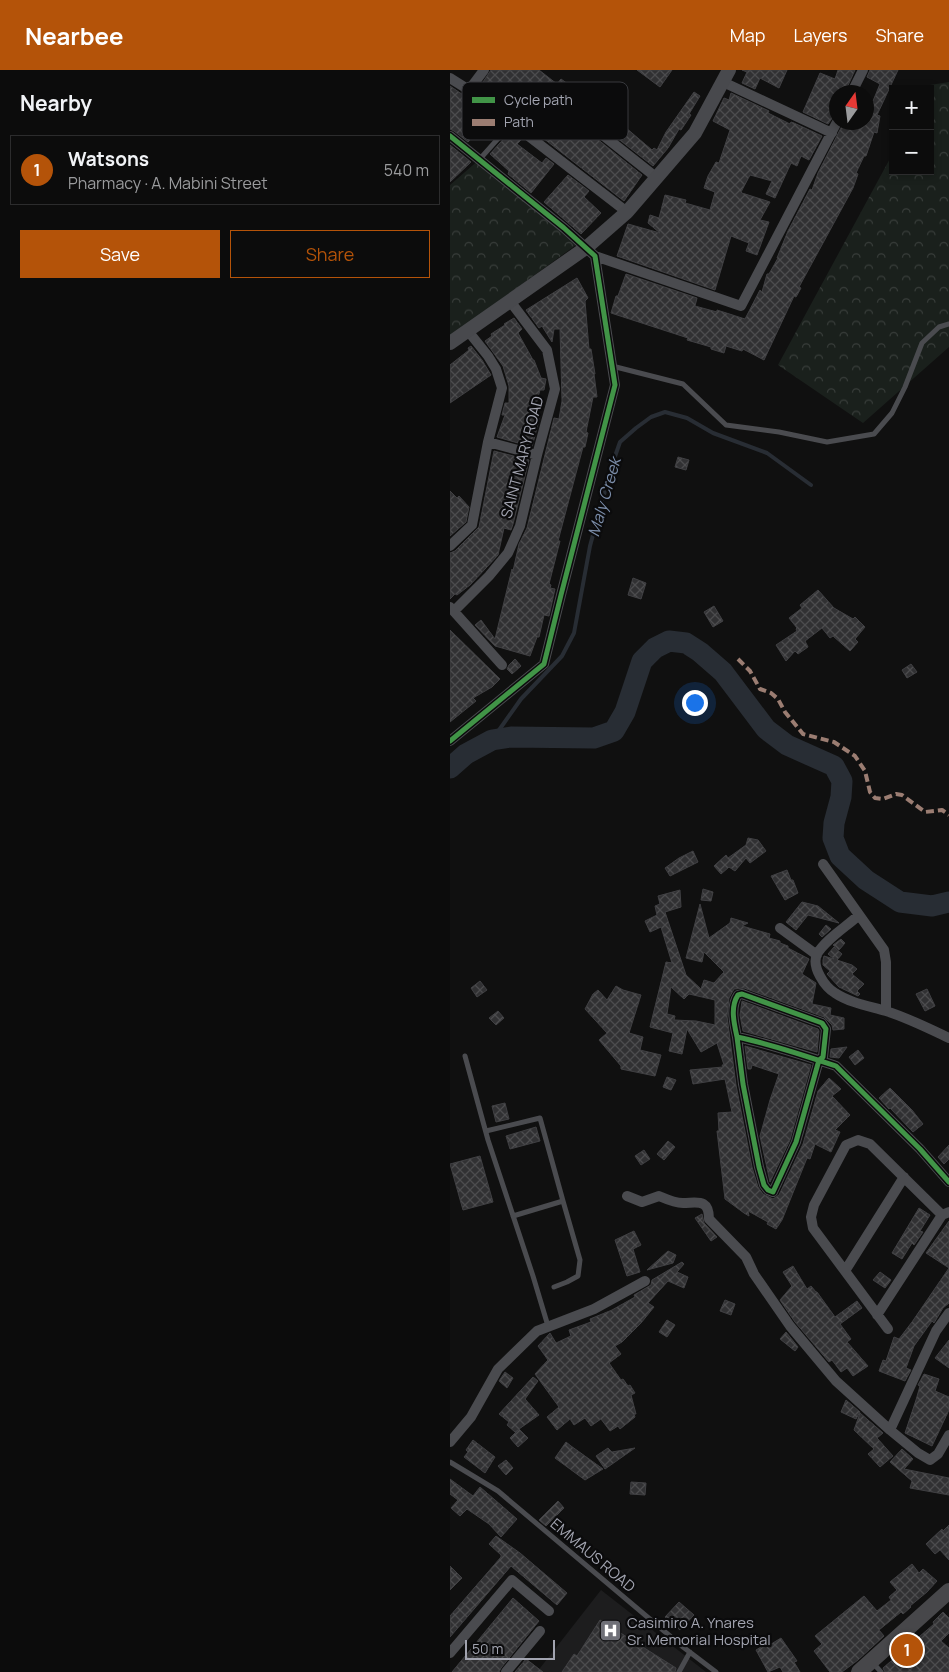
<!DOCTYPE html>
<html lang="en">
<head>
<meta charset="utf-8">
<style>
  body { margin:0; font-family:Manrope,sans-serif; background:#1a1a1a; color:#f1f3f6 }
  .controls { position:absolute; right:15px; top:15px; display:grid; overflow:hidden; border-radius:0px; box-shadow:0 2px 8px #0003 }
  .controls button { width:45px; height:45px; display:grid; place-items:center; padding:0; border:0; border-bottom:1px solid #2c2c2d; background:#0c0c0c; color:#f1f3f6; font:25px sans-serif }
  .compass { position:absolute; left:379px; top:15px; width:45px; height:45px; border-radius:50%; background:#0c0c0c; box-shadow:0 2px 8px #0003; rotate:14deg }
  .scale { position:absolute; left:15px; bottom:12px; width:90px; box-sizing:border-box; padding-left:5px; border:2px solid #a2a4b0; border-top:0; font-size:14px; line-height:18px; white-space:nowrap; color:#a2a4b0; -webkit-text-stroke:4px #0b0b0c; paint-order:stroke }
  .you { position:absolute; left:244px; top:632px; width:18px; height:18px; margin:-12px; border:4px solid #fff; border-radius:50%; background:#1a73e8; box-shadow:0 0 0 8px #1a73e833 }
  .badge { display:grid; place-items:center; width:32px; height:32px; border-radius:50%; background:#b45309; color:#fff; font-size:16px; font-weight:700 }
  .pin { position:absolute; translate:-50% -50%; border:2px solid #fff; box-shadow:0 1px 5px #0006 }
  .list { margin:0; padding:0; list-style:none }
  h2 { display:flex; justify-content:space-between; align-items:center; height:65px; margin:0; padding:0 20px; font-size:21px }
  h2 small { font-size:16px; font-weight:400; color:#9a9b9d }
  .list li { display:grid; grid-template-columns:32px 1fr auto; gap:15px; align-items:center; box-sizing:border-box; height:70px; margin:0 10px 10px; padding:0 10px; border:1px solid #2c2c2d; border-radius:0px }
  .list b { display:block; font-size:19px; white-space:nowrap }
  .list p { margin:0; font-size:16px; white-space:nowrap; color:#9a9b9d }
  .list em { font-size:16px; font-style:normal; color:#9a9b9d }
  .actions { display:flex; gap:10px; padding:15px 20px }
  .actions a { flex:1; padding:11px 0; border:1px solid #b45309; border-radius:0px; text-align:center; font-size:18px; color:#b45309 }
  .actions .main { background:#b45309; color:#fff }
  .map { position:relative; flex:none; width:499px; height:1602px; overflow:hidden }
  header { display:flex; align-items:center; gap:30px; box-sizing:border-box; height:70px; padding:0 25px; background:#b45309; color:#fff }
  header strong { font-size:24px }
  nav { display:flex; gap:28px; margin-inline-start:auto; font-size:18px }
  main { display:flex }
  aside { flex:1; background:#0c0c0c }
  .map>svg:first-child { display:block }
</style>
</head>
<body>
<header>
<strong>Nearbee</strong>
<nav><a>Map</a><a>Layers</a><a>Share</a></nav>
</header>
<main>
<aside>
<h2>Nearby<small></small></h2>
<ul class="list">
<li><span class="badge">1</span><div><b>Watsons</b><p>Pharmacy · A. Mabini Street</p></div><em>540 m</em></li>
</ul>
<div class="actions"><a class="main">Save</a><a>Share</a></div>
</aside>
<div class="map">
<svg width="499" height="1602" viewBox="0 0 499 1602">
  <defs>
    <pattern id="forest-crowns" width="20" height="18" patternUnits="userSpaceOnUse" patternTransform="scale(1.25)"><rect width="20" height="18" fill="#1a201c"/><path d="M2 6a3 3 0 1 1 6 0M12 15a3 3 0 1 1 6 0" fill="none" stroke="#383d3a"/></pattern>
    <pattern id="building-cross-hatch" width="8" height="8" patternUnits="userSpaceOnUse" patternTransform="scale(1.25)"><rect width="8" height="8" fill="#313133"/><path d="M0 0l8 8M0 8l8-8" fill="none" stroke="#4c4c4e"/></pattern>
  </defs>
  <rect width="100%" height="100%" fill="#101010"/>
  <!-- built -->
  <path fill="#1d1d1e" d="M151 1520 256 1602H87Z"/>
  <!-- forest -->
  <path fill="url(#forest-crowns)" d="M499 12V277L413 353 328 295 443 83V101H480V19H478L480 15Z
    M30 89 133 170 0 266V115Z"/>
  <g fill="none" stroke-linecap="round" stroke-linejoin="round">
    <!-- stream -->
    <path stroke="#282d34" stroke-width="4" d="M42 670 71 629 112 586 124 563 140 476 162 395 170 372 186 358 201 347 215 342 237 348 263 363 317 383 361 415"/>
    <!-- river -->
    <path stroke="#282d34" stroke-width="21" d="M0 698 16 684 42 670 61 667 144 668 164 661 175 642 192 591 205 578 219 571 236 573 250 582 273 602 316 659 337 675 384 696 392 711 391 727 384 753 383 768 390 786 416 810 450 832 482 836 499 832"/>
  </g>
  <!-- building -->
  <path fill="url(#building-cross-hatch)" stroke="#404043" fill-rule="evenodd" d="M41 0H89L107 14 111 9 122 17 124 15 160 44 162 41 171 48 169 52 202 80 204 78 207 80 216 62 244 22 250 26 239 44 241 45 231 60 229 59 218 78 203 96 134 42 128 40 124 43 123 49 126 52 192 105 174 131 84 61 88 56 31 15Z
    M187 0H222L210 17Z
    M292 0H337L329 18 310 8 305 19 292 13 297 2Z
    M388 0H405L395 22H386V45L383 47 378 54 353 42 370 3 385 9Z
    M420 0H448L427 45 430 46 427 63 424 62 416 86H414L406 103 408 104 403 118 349 217 351 218 346 227 344 226 314 290 293 279 292 281 276 276 274 283 261 279V277L237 270 238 268 161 243 166 226H168L176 204 247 228 245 236 267 242V240L295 249 310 220 312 222 317 204H319L328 188H327L338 161 360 119 362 120 368 103 394 52H416V28L423 31 430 14 417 7Z
    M0 16 22 31 20 34 43 53V52L52 58 42 69 29 60 18 72 4 61 0 59Z
    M281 23 319 41 318 43 340 54 341 52 344 53 372 66 359 90 351 86 347 96 341 93 325 128 316 124 322 111 300 105 291 122 292 123 320 132 310 150 319 152 307 185 296 181 299 173 281 166 265 220 167 186 178 154 210 163 198 153 200 145 209 148 215 125 236 130 235 133 260 140 265 122 254 118 258 106 266 92 269 93 280 60 263 51 274 28 279 30Z
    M59 63 63 66 65 64 72 69 67 74 92 93 96 88 104 94 81 123 58 104 59 101 40 84Z
    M0 75 21 92 0 112Z
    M118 105 139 121 134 127 151 143 131 164 94 132Z
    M127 208 138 228 135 231 139 279H141L145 304H144L147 327H143L136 362 138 363 135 377H133L108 471H110L99 514 101 515 100 518 105 519 99 546 94 545 89 567H87L80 586 45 576 25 555 31 550 45 569 62 499 63 501 69 474 77 458 104 348 109 349 112 331 110 259H104L102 272 92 256 89 258 76 240Z
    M64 248 72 259 68 263 83 290H84L91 308 96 309 94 320H90L83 345 90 346 82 377 47 367 55 345H52L55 333H59V316L53 296 35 271 42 266 41 264 55 255 54 254Z
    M21 276 32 290 41 305 0 333V295L19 280 18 278Z
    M44 381 79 390 63 454 61 460 54 458 48 485 36 498 20 515 7 525 5 524 0 529V483L5 481 29 457Z
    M228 387 239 390 236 400 225 397Z
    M0 421 7 428 9 426 19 437 16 452 0 466Z
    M183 508 196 513 191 529 178 525Z
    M368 520 384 538 403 549 405 547 415 557 405 569 408 572 400 581 383 566 380 568 372 558 355 571 358 577 348 584 345 581 336 591 326 575 347 561 346 559 347 558 339 548 352 538 350 535Z
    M264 536 273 551 263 557 254 542Z
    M0 560 50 609 42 617 23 628 26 631 0 652Z
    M65 589 71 596 62 604 57 599 59 595Z
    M461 594 467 602 457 608 452 600Z
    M298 768 308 770 316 781 300 793 296 788 285 801 279 797 271 804 264 796 276 785 278 788 296 775Z
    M243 781 248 792 220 806 215 798 229 788Z
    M337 800 341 810H343L348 823 335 830 321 806Z
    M253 819 263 822 261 831 251 830Z
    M230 820 231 837 215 842 236 905 251 919 254 910 264 913 274 902 254 882 252 892 236 888 250 834 259 868 280 853 281 848 298 853 292 856 320 864 319 868 330 871V873L338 876V878L359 889 352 904 366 913 362 934 381 938 380 945 394 948V959L383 960 382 955 374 947 294 918 284 919 279 928 277 946 286 1015 302 1097 308 1117 313 1124 323 1129 329 1125 353 1074 368 1021 379 1008 391 1019 382 1026 400 1045 385 1060 390 1062 381 1082 365 1074 360 1089 357 1088 332 1150 326 1159 317 1154 318 1152 298 1141 299 1146 294 1143 275 1129 267 1061H269L268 1043 282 1042 275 1009 243 1014 240 1000 273 997 272 995H274L267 973 251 982 237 959 232 984 219 981 223 963 200 957 216 892 222 893 211 857 200 862 195 851 207 845 205 836 210 834 208 826ZM221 917 234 929 239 924 265 930V955L246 951 224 950 225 946 217 944Z
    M352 832 368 836 389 853 358 845 346 860 336 852Z
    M376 855 381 859 372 867 369 864Z
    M391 869 395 873 389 880 383 875Z
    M384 877 392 884 387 890 402 895 407 899 402 904 414 914 407 921 410 924 408 926 389 917 377 904 380 901 373 895V890L374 886 384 889 378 884Z
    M30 911 37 920 27 927 21 918Z
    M166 916 173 920 191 925 179 963 193 967 190 980 211 985 205 1006 171 999V996L149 970 157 963 135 939 143 924 148 920 157 930Z
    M477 919 485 936 475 941 466 924Z
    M292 931 368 959 369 961 367 982 293 961 290 945Z
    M48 941 54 948 46 955 39 948Z
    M295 976 361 995 340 1070 320 1112 310 1066 320 1030 329 1004 302 995 301 999H298Z
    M397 977 389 988 380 987 381 979Z
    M408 980 414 988 405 995 399 987Z
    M217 1007 226 1010 221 1020 213 1017Z
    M440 1018 462 1040 473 1054 463 1062 440 1038 439 1039 429 1028Z
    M55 1033 59 1049 46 1052 42 1036Z
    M86 1057 90 1071 60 1079 56 1066Z
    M218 1071 225 1077 214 1090 207 1084Z
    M499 1075V1089L494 1094 488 1087Z
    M194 1080 200 1089 191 1095 185 1086Z
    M30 1086 43 1132 13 1140 0 1094Z
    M469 1138 480 1145 470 1161 473 1162 464 1175 462 1173 452 1189 442 1183Z
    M252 1144 254 1153 267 1167 261 1171 245 1148Z
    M499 1151V1233L493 1238 484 1253 482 1251 464 1276 456 1298 461 1300 455 1311 429 1301 433 1290 436 1291 444 1267 449 1269 462 1252 499 1198 476 1183Z
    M184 1161 191 1175 183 1179 190 1202 177 1206 165 1170Z
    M218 1181 226 1185 223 1193 197 1200Z
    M232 1192 234 1194 227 1202 238 1207 234 1218 218 1211 198 1233 204 1237 191 1253 172 1272 165 1276 171 1284 159 1293 171 1310 173 1309 178 1316 180 1315 185 1323 181 1325 186 1344H184L185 1347 170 1359 168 1356 160 1361 151 1349 141 1356 135 1348 124 1355 120 1349 107 1360 97 1347 109 1337 85 1304 98 1290 88 1276 100 1263 106 1273 121 1266 119 1260 141 1252 140 1249 162 1240 185 1227 184 1225 201 1215 202 1210Z
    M343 1196 357 1219 361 1216 366 1222H367L385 1247 407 1231 412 1238 390 1254 401 1269 397 1272 418 1296 403 1306 397 1298 391 1302 382 1290 379 1292 345 1252 330 1230 342 1216 333 1202Z
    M430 1202 441 1210 435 1218 423 1210Z
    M275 1230 285 1234 281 1245 270 1241Z
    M217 1250 225 1255 217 1267 209 1262Z
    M336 1262 348 1277 345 1281 330 1269Z
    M499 1270V1298L485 1288Z
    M55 1302 63 1308 57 1318 49 1311Z
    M474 1304 489 1309 485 1321 499 1327V1340L482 1376 455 1363 466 1330 470 1316 468 1315Z
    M83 1307 88 1311 75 1329 89 1345 69 1359 78 1368 68 1377 60 1368 69 1359 65 1362 57 1355 59 1352 49 1344Z
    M396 1330 410 1342 406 1349 391 1342Z
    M410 1343 433 1363 427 1368 443 1386 430 1397 418 1384 424 1379 404 1360Z
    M23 1370 45 1387 35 1403 14 1387 18 1382 16 1380Z
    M116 1372 121 1376 153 1399 135 1410 105 1388Z
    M158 1378 162 1382 185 1378 155 1399 146 1386Z
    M452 1379 463 1389 454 1399 499 1408V1425L460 1418 462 1411 440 1392Z
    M56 1390 63 1398 56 1405 48 1396Z
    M0 1409 23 1426 30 1417 67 1449 51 1467 39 1454 17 1439 10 1446 1 1438 8 1430 0 1424Z
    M181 1412 196 1413 195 1425 180 1424Z
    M108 1431 114 1438 96 1456 89 1450Z
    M499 1455V1490L490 1480 485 1484 476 1474 492 1459 493 1461Z
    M46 1466 70 1483 117 1523 107 1535 61 1496 0 1567V1546L51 1487V1485L39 1474Z
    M462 1494 469 1503 473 1499 487 1511 477 1522 460 1536 461 1537 453 1544 451 1542 429 1560 434 1566 408 1590 392 1602H380L364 1581 372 1574 365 1566 414 1526 427 1541 441 1530 439 1527 447 1520 440 1512Z
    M0 1496 12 1508 0 1520Z
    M63 1528 89 1551 51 1598 49 1602H2Z
    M229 1532 244 1545 230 1560 215 1547Z
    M493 1542 499 1548V1563L491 1571 499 1578V1602H435L433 1598 484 1554 483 1552Z
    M150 1550 226 1598 225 1602H112L124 1584 127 1586Z
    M331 1568 347 1591 344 1592 350 1602H333L330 1597 318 1602 306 1580 316 1574 318 1576Z
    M76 1589 93 1602H65Z"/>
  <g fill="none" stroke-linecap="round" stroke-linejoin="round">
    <!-- lane -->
    <path stroke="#4a4b4f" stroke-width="5" d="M29 90 62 53
      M162 296 233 314 276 355 329 362 377 372 424 364 442 343 455 317 472 273 489 257 499 254
      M15 986 38 1070 83 1206 98 1256
      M36 1061 90 1048 113 1131 63 1146
      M104 1217 117 1212 128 1206 130 1190 113 1131
      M0 1392 48 1421 233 1577 266 1602
      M423 1593 431 1602
      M229 1602 240 1582"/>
    <!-- street -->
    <path stroke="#4a4b4f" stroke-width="10" d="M0 8 19 20 177 142
      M273 12 382 63
      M19 20 34 0
      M402 22 413 0
      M130 47 207 108
      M0 66 114 158 145 186 165 315 111 525 94 594 0 671
      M145 186 291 236 387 52
      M38 372 87 385
      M0 476 22 455 38 372 52 318 46 299 38 286 18 261
      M0 537 52 595
      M4 541 39 506 58 483 70 456 87 385 105 319 97 280 60 231
      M373 794 434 880 436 892V941
      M409 845C396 857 376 869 367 884 361 897 375 917 385 923 400 933 419 936 436 941 458 948 478 958 499 968
      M330 858 367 885
      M287 967C284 953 280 937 288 925L292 924 372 953 376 959 373 987 369 990 346 1072 323 1122 318 1120 314 1115 309 1097 293 1014 287 967C321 974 353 985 386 996L470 1079 499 1112
      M177 1126 192 1132 209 1126C216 1129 224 1133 233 1133 247 1133 259 1128 259 1149L296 1187 304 1204 340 1256 386 1311 440 1360 468 1383 480 1390 488 1384 499 1365
      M395 1201 454 1107
      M427 1245 492 1145 499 1142
      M438 1259 363 1158 361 1147 364 1135 396 1075 408 1070 420 1074 492 1145
      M440 1360 486 1261 499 1243
      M0 1372 21 1347 48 1299 87 1261 144 1239 195 1211
      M0 1583 62 1510 99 1541
      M56 1602 90 1561"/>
    <!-- secondary -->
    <path stroke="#48494d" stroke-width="14" d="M0 273 137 177 177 142 245 63 279 0"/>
    <!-- primary -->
    <path stroke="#47474a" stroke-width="16" d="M409 1602 499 1521"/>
    <!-- quiet -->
    <path stroke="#9b7d72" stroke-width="4" stroke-dasharray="8 4" stroke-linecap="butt" d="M288 589 300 601 310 619 321 623 328 629 335 642 353 664 384 672 405 686 415 701 420 722 425 728 433 729 446 724 452 725 475 742 492 740 499 745"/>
    <defs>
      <path id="cycleway" d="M0 66 114 158 145 186 165 315 111 525 94 594 0 671
        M287 967C284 953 280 937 288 925L292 924 372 953 376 959 373 987 369 990 346 1072 323 1122 318 1120 314 1115 309 1097 293 1014 287 967C321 974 353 985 386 996L470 1079 499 1112"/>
    </defs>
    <!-- cycleway casing -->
    <use href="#cycleway" stroke="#0b0b0c" stroke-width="8"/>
    <!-- cycleway -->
    <use href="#cycleway" stroke="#419447" stroke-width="5"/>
  </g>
  <!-- icons -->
  <defs>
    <symbol id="hospital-square" viewBox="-11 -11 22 22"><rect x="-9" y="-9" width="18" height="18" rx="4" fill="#6f7078" stroke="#0b0b0c"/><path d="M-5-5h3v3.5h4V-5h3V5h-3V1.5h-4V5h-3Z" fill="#fff"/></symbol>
  </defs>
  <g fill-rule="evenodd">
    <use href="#hospital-square" x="148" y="1548" width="25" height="25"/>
  </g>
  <g text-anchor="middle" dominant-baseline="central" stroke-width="4.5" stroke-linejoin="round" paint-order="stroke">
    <!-- street labels -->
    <g font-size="15" fill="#a2a4b0" stroke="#0b0b0c">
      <text transform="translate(72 387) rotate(-75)">SAINT MARY ROAD</text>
      <text transform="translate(143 1485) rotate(40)">EMMAUS ROAD</text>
    </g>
    <!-- poi labels -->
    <g font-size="15" fill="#a2a4b0" stroke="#0b0b0c" text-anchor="start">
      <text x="177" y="1552">Casimiro A. Ynares<tspan x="177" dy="17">Sr. Memorial Hospital</tspan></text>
    </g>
    <!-- water labels -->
    <g font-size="16" font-style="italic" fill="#7b8da9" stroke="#0b0b0c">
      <text transform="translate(154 427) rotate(-74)">Maly Creek</text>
    </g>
  </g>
  <!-- legend -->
  <rect x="12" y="12" width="166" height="58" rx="8" fill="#0b0b0c" stroke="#38393d" stroke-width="1"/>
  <rect x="22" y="27" width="23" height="6" fill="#419447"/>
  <rect x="22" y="49" width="23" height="7" fill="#9b7d72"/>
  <g font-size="14" fill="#a2a4b0">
    <text x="54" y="35">Cycle path</text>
    <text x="54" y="57">Path</text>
  </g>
</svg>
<div class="controls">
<button>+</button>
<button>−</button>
</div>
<svg class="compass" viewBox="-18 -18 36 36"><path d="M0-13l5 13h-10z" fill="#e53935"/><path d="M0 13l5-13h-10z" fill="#9a9b9d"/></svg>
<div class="scale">50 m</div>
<div class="you"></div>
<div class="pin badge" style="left:457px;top:1580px">1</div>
</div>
</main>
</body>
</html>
